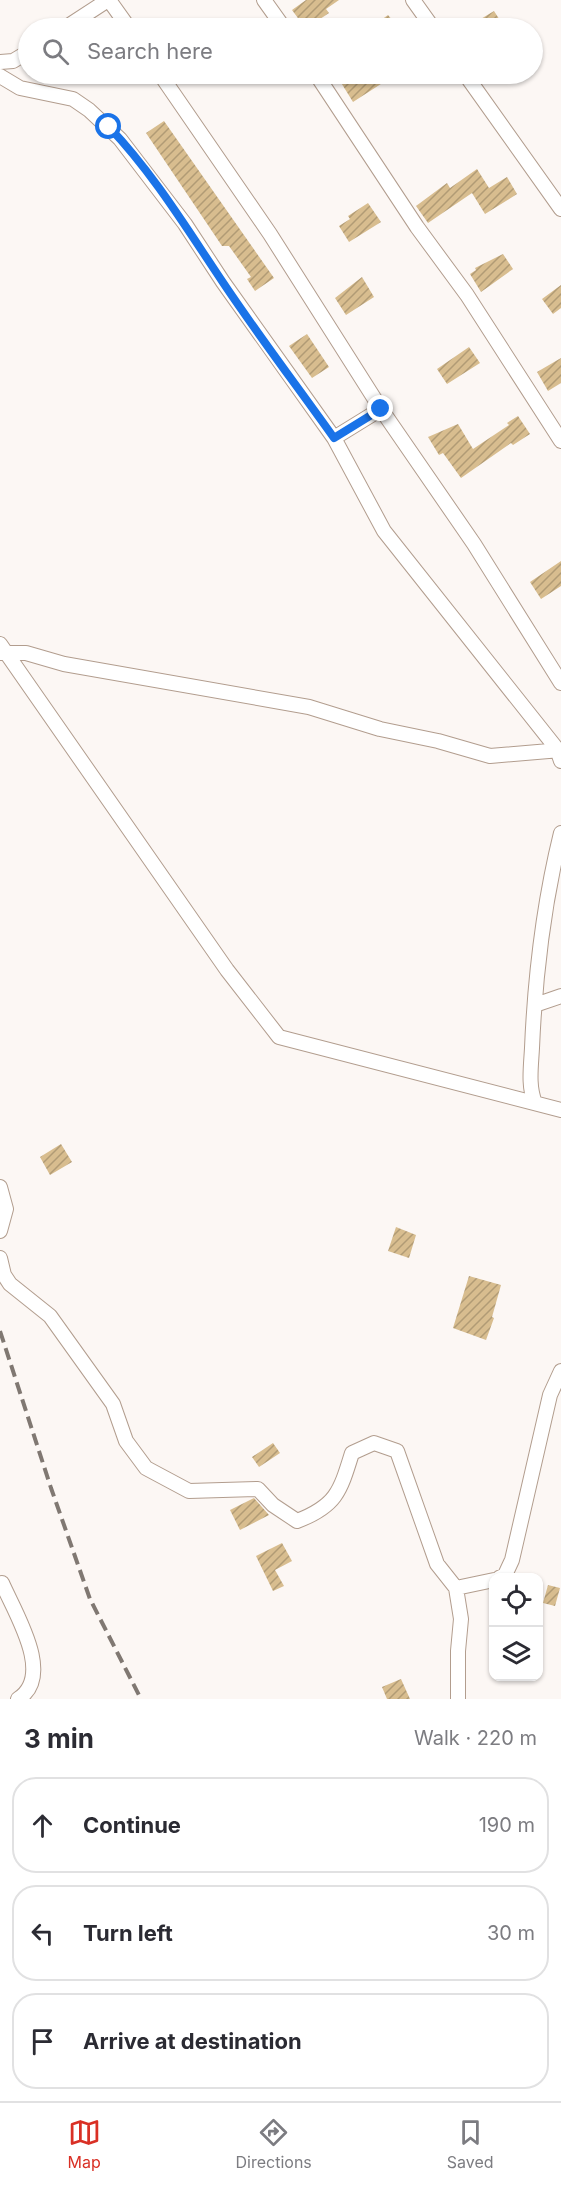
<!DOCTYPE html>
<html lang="en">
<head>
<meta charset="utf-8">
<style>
  body { margin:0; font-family:Inter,sans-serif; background:#f2f2f3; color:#2b2b33 }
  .controls { position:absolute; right:18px; bottom:18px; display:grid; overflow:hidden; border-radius:12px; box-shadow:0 2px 4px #0004 }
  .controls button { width:54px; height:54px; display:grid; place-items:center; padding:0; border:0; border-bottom:2px solid #e1e1e2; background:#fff; color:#2b2b33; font:30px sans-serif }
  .stop { position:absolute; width:18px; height:18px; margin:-14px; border:4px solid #1a73e8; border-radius:50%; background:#fff }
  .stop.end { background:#1a73e8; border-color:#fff; box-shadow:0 2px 6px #0008 }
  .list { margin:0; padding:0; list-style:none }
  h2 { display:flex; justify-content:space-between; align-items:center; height:78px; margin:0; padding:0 24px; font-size:26px }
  h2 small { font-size:20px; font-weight:400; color:#7c7c81 }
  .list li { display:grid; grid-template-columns:39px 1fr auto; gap:18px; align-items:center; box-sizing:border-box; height:96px; margin:0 12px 12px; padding:0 12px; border:2px solid #e1e1e2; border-radius:24px }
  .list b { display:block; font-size:22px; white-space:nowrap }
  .list em { font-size:20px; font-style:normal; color:#7c7c81 }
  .icon { flex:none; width:33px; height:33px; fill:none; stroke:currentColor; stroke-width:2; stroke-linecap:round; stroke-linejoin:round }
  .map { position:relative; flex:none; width:561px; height:1699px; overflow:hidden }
  .search { position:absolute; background:#fff; box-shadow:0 2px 4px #0004; left:18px; right:18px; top:18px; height:66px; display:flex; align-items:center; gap:15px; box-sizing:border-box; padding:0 21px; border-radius:33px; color:#7c7c81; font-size:22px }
  .sheet { height:402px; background:#fff }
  nav { display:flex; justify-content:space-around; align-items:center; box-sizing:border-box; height:84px; border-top:2px solid #e1e1e2; background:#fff; font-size:16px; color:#7c7c81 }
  nav a { display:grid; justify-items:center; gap:3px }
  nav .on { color:#d93025 }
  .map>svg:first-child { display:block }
</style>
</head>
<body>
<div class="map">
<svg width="561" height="1699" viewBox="0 0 561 1699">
  <defs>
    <pattern id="building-hatch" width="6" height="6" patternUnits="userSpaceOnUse" patternTransform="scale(1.5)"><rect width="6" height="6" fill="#d8bd8f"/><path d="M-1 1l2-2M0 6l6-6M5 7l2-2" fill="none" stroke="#b19b75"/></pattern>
  </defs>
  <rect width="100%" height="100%" fill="#fcf7f4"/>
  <!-- building -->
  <path fill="url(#building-hatch)" d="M306 0H339L326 9 329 13 311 25 308 21 303 25 292 10Z
    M494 11 505 28H466Z
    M388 15 399 28H370Z
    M352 74H379L384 82 353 102 340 81Z
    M164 121 274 278 255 291 247 279 251 277 229 246H222L146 133Z
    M477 169 489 188 507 177 517 194 485 214 472 193 428 223 416 206 447 183 450 188Z
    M368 203 381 222 349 242 339 226 350 219 348 216Z
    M503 254 513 269 481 292 470 274 476 270 475 268Z
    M362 277 374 297 346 315 335 298Z
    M561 285V308L553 314 542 299Z
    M307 334 329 367 312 378 289 346Z
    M469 347 480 363 447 384 437 369Z
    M561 358V383L548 391 537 372Z
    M518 416 530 434 513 445 511 443 461 478 443 453 439 455 428 437 458 424 473 449 509 425 507 423Z
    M561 561V586L541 599 530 582Z
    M61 1144 72 1162 50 1175 40 1157Z
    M396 1227 416 1235 409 1258 388 1251Z
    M469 1276 501 1285 492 1317 494 1318 486 1340 453 1328Z
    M273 1443 280 1453 259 1467 252 1457Z
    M254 1498 269 1515 240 1530 230 1510Z
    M282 1543 292 1561 275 1570 284 1586 273 1591 256 1556Z
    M548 1585 560 1588 555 1606 543 1603Z
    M401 1679 410 1699H387L382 1687Z"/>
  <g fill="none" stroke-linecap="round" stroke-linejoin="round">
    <defs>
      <path id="street" d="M109 0 129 28
        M264 0 284 28
        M413 0 433 28
        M65 28 108 0
        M0 62 13 61 28 52
        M160 74 270 234 381 409 474 544 561 683
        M316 74 417 227 467 295 561 441
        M465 74 561 209
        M0 76 20 88 73 99 89 110 120 139 185 224 223 282 334 438 384 531 557 749 561 761
        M334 438 381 409
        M0 644 227 970 279 1037 561 1110
        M0 653H26L64 664 309 707 380 729 438 741 490 756 561 750
        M535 1005 561 996
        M535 1103C528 1086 531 1067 532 1048 535 977 544 902 561 833
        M0 1187 6 1209 0 1231
        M0 1258 4 1275 10 1284 50 1316 113 1404 126 1441 146 1468 189 1491 258 1489 273 1505 297 1521C336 1506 340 1492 352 1453L374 1443 397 1451 437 1564 456 1588 461 1619 458 1651V1699
        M499 1578 505 1575 512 1560 550 1395 561 1371
        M2 1583C15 1613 55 1676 18 1699
        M456 1588 494 1580"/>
    </defs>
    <!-- street casing -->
    <use href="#street" stroke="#b29d8e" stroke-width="16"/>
    <!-- street -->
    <use href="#street" stroke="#fff" stroke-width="14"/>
    <!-- rail -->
    <path stroke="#807872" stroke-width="4" stroke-dasharray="12 6" stroke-linecap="butt" d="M0 1331 51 1488 90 1599 141 1699"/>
  </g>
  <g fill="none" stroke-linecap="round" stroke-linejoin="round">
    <!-- route -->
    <path stroke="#1a73e8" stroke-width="8" d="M109 127C153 173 187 229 222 281 258 335 297 386 334 438L381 409"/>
  </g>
</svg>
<div class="controls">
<button><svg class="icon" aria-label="locate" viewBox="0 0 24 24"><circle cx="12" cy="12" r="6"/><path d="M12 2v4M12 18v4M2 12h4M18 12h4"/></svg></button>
<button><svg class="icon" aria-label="layers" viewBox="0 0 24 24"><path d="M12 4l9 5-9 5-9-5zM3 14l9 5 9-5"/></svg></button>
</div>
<div class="stop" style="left:109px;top:127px"></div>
<div class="stop end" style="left:381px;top:409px"></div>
<div class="search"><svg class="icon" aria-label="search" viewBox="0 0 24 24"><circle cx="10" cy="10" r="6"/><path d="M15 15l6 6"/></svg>Search here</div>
</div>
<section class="sheet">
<h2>3 min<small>Walk · 220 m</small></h2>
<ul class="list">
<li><svg class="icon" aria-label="ahead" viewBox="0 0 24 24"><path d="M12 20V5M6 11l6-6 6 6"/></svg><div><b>Continue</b></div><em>190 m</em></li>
<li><svg class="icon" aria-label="left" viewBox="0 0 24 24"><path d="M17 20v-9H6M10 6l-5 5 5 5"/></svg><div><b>Turn left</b></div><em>30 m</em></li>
<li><svg class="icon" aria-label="arrive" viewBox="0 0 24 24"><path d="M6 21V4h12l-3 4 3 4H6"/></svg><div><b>Arrive at destination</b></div></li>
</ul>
</section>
<nav>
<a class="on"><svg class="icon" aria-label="map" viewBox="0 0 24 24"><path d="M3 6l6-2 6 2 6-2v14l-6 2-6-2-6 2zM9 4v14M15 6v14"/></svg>Map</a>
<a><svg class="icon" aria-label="directions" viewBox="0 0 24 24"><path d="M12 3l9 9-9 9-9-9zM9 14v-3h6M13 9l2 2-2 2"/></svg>Directions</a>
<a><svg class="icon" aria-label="saved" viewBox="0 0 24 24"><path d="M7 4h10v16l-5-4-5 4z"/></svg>Saved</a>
</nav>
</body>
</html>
